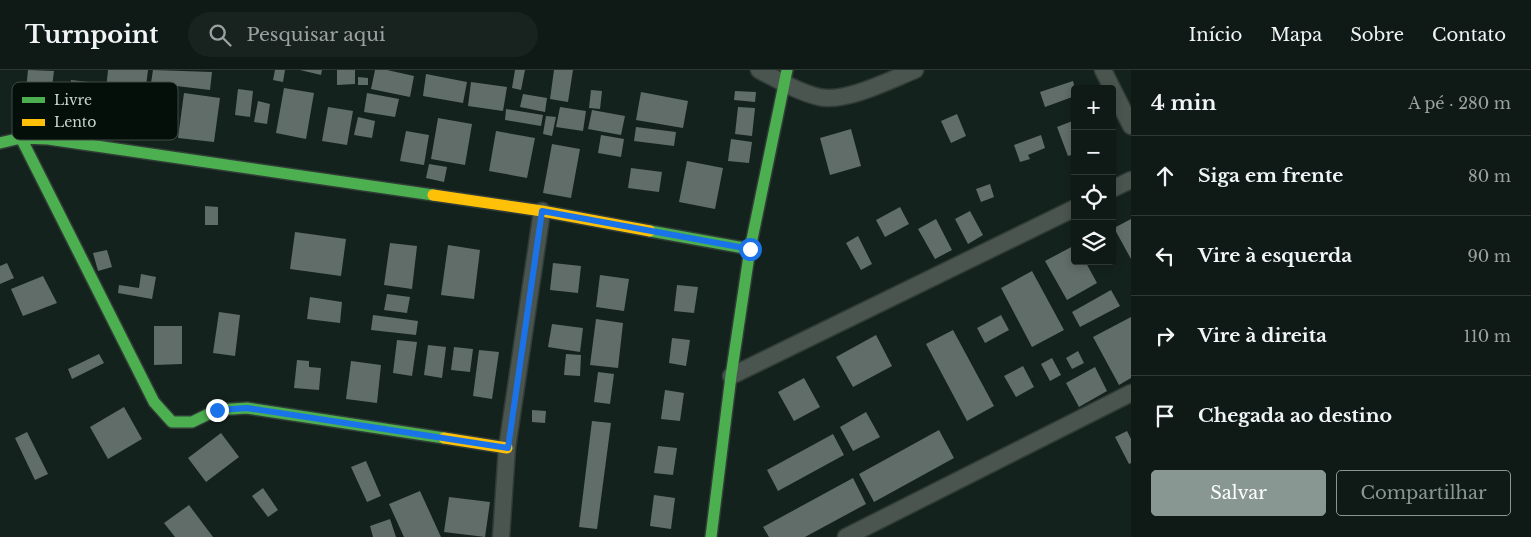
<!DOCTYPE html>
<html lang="pt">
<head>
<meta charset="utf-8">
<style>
  body { margin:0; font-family:"Libre Baskerville",serif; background:#18231f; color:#f1f3f6 }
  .controls { position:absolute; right:15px; top:15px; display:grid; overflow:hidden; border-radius:5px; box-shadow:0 2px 8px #0003 }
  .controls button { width:45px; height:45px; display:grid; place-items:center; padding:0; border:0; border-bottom:1px solid #2f3835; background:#0f1a16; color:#f1f3f6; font:25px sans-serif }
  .stop { position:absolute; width:15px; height:15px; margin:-11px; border:4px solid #1a73e8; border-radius:50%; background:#fff }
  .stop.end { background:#1a73e8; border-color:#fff; box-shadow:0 1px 5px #0008 }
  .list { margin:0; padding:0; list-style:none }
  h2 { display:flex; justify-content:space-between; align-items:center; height:65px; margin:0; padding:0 20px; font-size:21px }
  h2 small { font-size:16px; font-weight:400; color:#9ba1a1 }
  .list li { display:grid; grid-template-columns:32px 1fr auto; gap:15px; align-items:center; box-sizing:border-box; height:80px; padding:0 20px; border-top:1px solid #2f3835 }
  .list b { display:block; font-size:19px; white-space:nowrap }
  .list em { font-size:16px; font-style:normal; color:#9ba1a1 }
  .actions { display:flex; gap:10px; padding:15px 20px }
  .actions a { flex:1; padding:11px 0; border:1px solid #889791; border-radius:5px; text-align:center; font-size:18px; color:#889791 }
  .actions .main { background:#889791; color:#fff }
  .icon { flex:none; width:28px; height:28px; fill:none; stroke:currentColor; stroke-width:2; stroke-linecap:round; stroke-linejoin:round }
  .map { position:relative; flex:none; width:1131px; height:467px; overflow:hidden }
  header { display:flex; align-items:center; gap:30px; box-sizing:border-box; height:70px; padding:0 25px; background:#0f1a16; border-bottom:1px solid #2f3835 }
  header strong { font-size:24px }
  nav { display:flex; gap:28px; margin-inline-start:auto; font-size:18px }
  .search { width:350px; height:45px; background:#18231f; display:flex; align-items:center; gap:12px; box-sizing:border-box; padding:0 18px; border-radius:28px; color:#9ba1a1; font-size:19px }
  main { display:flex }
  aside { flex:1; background:#0f1a16 }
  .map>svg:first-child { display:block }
</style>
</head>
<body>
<header>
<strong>Turnpoint</strong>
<div class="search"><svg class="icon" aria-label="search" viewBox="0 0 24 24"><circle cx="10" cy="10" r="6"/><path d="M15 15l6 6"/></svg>Pesquisar aqui</div>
<nav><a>Início</a><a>Mapa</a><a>Sobre</a><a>Contato</a></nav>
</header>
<main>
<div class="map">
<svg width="1131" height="467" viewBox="0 0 1131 467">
  <rect width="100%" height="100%" fill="#14221d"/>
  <!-- building -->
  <path fill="#616d68" d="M28 0 54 1 50 33 25 30Z
    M108 0H148L145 24 131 22V27L117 26 118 20 106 19Z
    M153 0 212 2 210 20 151 13Z
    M275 0H285L283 12 273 10Z
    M300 0H322L321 5Z
    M337 0H355V14L337 15Z
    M375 0H387L414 6 410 27 371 19Z
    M515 0H525L521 20 512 18Z
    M554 0H573L568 32 550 29Z
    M426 4 467 12 463 33 423 26Z
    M358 7 368 8V15H358Z
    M71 10 97 13 93 44 67 40Z
    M1073 11 1075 19V26L1045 37 1040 22Z
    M471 12 507 17 503 41 468 36Z
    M284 18 314 23 306 69 276 63Z
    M238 19 253 21 250 47 235 45Z
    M591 20 602 21 600 39 589 38Z
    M735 21 756 22 755 32 734 30Z
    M641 22 688 31 683 58 636 50Z
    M184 23 220 28 214 72 178 68Z
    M367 23 399 29 395 47 364 42Z
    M523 24 547 28 545 42 520 37Z
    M258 31 270 34 267 54 254 52Z
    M328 37 353 41 347 75 322 71Z
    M560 37 586 41 583 61 556 57Z
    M738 37 755 38 752 66 735 64Z
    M506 39 543 45 541 56 505 50Z
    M592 40 625 46 621 65 588 59Z
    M957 44 966 66 951 73 941 51Z
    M546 46 556 47 552 66 543 64Z
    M358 47 375 51 372 68 354 65Z
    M438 48 472 54 465 95 431 89Z
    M1075 50V84L1068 86 1057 57Z
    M636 57 676 62 674 76 634 71Z
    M851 59 861 96 830 105 820 68Z
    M406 61 429 65 424 95 400 91Z
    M496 61 535 68 527 108 489 101Z
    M601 65 624 69 621 87 598 83Z
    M1041 65 1045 78 1028 85 1030 89 1020 92 1014 75Z
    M731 69 752 72 749 93 728 91Z
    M552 74 580 79 571 128 543 123Z
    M687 91 723 98 715 139 679 132Z
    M429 94 447 97 444 112 426 108Z
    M631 98 662 102 659 122 628 118Z
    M990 114 994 127 981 132 976 119Z
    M205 136 218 137V155H205Z
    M900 137 909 154 885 167 876 150Z
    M970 141 983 165 968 174 955 149Z
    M936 149 952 180 935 189 918 159Z
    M1131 149V189L1114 158Z
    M295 162 346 169 341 206 290 199Z
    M858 166 872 194 861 200 846 173Z
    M390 173 417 176 412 219 384 215Z
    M448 175 480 180 474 229 441 225Z
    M1075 175V191H1085L1097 213 1067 230 1045 191Z
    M107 180 112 197 98 201 93 183Z
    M7 193 14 208 0 214V196Z
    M553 193 581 196 578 223 550 220Z
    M1032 201 1064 260 1032 277 1001 218Z
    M141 204 156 207 152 229 118 223 119 215 139 218Z
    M600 205 629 209 624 241 596 237Z
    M43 206 57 233 23 246 11 219Z
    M677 215 698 217 694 243 674 241Z
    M1111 220 1120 236 1080 257 1072 242Z
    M387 224 410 227 407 243 384 240Z
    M310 227 342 232 340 253 307 249Z
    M219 242 240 245 235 286 213 283Z
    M373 245 418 251 416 265 371 260Z
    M1001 245 1009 260 985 273 977 258Z
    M1131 247V308L1119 315 1093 267Z
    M596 249 623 253 618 298 590 295Z
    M552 254 583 258 580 282 548 277Z
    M154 256H182V294L154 295Z
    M953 260 994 336 967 351 926 274Z
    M876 265 892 296 853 317 836 287Z
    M672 268 690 270 686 296 669 293Z
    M397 270 417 272 412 306 393 303Z
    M428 275 446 277 442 308 424 305Z
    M454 277 473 279 470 302 451 300Z
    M479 280 499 282 492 329 473 326Z
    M1078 281 1084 293 1072 299 1066 288Z
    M99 284 104 293 72 309 68 299Z
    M566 284 581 285 580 306 564 305Z
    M1052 288 1061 305 1050 311 1041 294Z
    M297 290 309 291V297L321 298 319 320 294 318Z
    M351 291 381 295 377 333 346 329Z
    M1023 296 1034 317 1016 327 1004 306Z
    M1095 297 1107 321 1079 337 1066 313Z
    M598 302 614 304 610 334 594 332Z
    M804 308 820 337 794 351 778 322Z
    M665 320 684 323 680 351 661 349Z
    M124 337 142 369 108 389 90 357Z
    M532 340 546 341 545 353 532 352Z
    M866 342 880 367 853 381 840 357Z
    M592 351 611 353 597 459 579 457Z
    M939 360 954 388 874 432 859 404Z
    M1127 361 1131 369V393L1129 394 1115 367Z
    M27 362 48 404 35 410 15 368Z
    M221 363 239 387 206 412 188 388Z
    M833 364 844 385 778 421 767 400Z
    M658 376 677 378 673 405 654 403Z
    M366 391 381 426 367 432 351 397Z
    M853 408 866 434 805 467H769L763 457Z
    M263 418 278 440 268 447 252 426Z
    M420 421 441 467H404L389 434Z
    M654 425 675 428 671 459 650 456Z
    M449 427 490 432 485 467 444 462Z
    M189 435 213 467H175L164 453Z
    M390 449 396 467H373L370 456Z"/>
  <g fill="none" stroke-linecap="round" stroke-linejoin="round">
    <defs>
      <path id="street" d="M759 0C778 10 798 22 819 27 845 33 890 10 915 0
        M1103 0 1131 56
        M1112 119 1131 110
        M731 306 1075 138
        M501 467 507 378 542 141
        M846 467 1131 323"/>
      <path id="fast" d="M21 68 154 332 172 352H192L217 340 247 338 444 368
        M0 73 21 68 48 69 433 125
        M650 161 750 179
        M711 467 731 306 750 179 787 0"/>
      <path id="slow" d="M433 125 542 141 650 161
        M444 368 507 378"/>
    </defs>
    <!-- street casing -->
    <use href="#street" stroke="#313c37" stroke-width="19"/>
    <!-- fast casing -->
    <use href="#fast" stroke="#313c37" stroke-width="14"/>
    <!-- slow casing -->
    <use href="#slow" stroke="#313c37" stroke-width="14"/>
    <!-- street -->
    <use href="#street" stroke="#4b5550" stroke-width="16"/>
    <!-- fast -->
    <use href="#fast" stroke="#4caf50" stroke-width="11"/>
    <!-- slow -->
    <use href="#slow" stroke="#ffc107" stroke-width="11"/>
  </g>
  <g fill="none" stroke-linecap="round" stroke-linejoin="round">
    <!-- route -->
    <path stroke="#1a73e8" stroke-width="6" d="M217 340 247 338 508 378 542 141 750 179"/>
  </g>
  <!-- legend -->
  <rect x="12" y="12" width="166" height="58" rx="8" fill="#050f0a" stroke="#3f4b45" stroke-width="1"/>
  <rect x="22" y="27" width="23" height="6" fill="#4caf50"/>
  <rect x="22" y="49" width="23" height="7" fill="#ffc107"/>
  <g font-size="14" fill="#c7d6cf">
    <text x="54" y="35">Livre</text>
    <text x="54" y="57">Lento</text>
  </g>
</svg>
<div class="controls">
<button>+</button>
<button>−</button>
<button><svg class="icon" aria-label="locate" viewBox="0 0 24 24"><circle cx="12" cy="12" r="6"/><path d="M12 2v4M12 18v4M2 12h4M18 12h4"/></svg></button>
<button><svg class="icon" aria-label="layers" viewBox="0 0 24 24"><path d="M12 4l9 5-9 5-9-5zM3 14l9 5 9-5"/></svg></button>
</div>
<div class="stop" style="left:750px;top:179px"></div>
<div class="stop end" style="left:217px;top:340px"></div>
</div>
<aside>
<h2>4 min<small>A pé · 280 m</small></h2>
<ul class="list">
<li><svg class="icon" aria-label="ahead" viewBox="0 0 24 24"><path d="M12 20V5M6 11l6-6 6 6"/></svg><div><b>Siga em frente</b></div><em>80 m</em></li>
<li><svg class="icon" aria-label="left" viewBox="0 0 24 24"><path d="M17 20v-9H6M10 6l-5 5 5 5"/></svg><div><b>Vire à esquerda</b></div><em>90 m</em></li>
<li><svg class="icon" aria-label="right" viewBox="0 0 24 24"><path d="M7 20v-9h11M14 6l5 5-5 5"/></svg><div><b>Vire à direita</b></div><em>110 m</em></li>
<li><svg class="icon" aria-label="arrive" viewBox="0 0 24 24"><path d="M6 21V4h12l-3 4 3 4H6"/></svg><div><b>Chegada ao destino</b></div></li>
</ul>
<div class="actions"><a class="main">Salvar</a><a>Compartilhar</a></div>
</aside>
</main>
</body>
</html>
